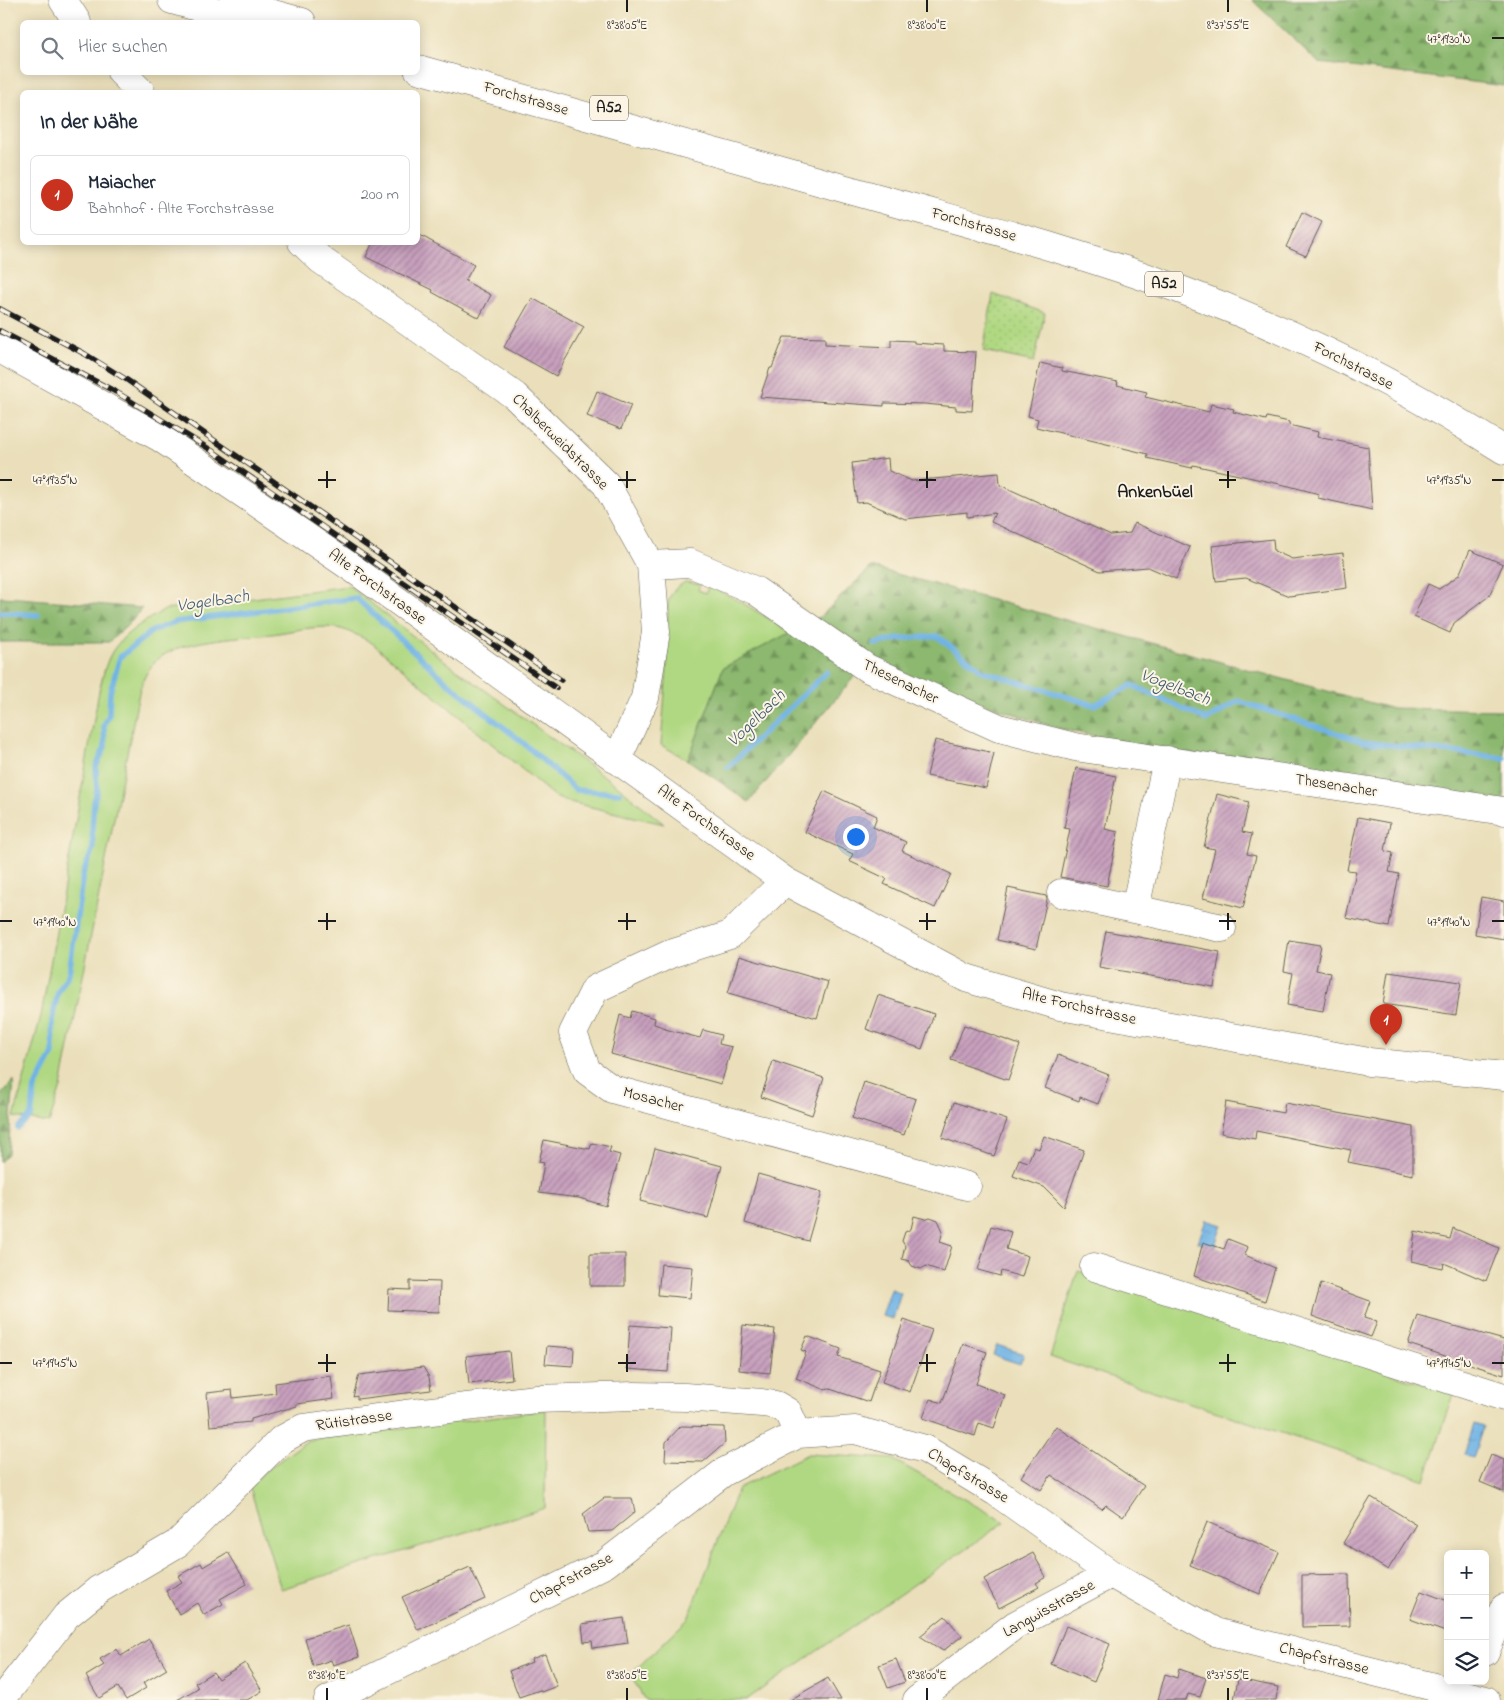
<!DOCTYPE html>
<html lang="de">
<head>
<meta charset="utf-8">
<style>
  body { margin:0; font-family:"Indie Flower",sans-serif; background:#f2f2f3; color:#1f2937 }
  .controls { position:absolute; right:15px; bottom:15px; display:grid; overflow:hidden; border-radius:8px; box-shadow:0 2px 12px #0003 }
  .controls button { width:45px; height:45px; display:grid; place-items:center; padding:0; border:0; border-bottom:1px solid #e0e1e3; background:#fff; color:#1f2937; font:25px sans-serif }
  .you { position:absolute; left:855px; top:836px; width:18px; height:18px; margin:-12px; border:4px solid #fff; border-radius:50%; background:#1a73e8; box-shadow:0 0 0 8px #1a73e833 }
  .badge { display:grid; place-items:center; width:32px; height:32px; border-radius:50%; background:#c8321e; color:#fff; font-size:16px; font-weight:700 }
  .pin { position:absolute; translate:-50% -41px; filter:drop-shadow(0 1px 2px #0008) }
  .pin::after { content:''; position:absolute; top:26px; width:18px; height:15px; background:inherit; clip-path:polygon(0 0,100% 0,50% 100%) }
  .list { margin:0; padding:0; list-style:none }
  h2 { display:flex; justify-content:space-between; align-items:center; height:65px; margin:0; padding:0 20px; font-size:21px }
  h2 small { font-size:16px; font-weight:400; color:#747a83 }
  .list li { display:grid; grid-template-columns:32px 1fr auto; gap:15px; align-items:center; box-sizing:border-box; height:80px; margin:0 10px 10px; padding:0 10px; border:1px solid #e0e1e3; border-radius:8px }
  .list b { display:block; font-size:19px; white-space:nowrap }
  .list p { margin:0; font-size:16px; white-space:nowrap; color:#747a83 }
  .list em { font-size:16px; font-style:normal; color:#747a83 }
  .icon { flex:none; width:28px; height:28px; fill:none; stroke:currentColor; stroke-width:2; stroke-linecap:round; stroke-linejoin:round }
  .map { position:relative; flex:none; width:1504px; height:1700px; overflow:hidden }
  .search { position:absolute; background:#fff; box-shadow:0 2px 12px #0003; left:20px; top:20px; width:400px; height:55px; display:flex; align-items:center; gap:12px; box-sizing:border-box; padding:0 18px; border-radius:8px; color:#747a83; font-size:19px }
  .panel { position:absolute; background:#fff; box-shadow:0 2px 12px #0003; left:20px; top:90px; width:400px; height:155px; border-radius:8px }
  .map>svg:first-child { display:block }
</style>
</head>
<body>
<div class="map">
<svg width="1504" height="1700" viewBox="0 0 1504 1700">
  <defs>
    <pattern id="forest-firs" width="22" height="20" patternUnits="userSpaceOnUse" patternTransform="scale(1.25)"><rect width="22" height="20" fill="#8cb870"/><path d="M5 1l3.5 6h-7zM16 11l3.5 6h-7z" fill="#72955b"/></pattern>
    <pattern id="park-dots" width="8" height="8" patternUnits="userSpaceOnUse" patternTransform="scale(1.25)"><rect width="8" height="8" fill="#b0d882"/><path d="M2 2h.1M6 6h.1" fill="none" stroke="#97b970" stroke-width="1.8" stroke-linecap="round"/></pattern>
    <pattern id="water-ripples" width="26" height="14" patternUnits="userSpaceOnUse" patternTransform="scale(1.25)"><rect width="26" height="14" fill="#6fb3e5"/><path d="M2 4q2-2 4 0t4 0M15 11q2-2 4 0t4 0" fill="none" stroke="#6099c4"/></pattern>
    <pattern id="building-hatch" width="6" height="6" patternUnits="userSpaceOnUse" patternTransform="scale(1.25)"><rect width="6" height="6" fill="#c8a0be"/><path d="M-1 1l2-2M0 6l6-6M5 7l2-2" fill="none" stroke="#a2829a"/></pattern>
  </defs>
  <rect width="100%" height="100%" fill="#fcf5e5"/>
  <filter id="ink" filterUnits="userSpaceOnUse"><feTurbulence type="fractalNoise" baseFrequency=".02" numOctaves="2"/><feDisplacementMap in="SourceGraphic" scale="10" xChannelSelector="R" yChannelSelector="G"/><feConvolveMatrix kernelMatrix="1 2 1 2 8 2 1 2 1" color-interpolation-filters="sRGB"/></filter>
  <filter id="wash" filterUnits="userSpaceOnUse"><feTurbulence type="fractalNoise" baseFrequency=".0096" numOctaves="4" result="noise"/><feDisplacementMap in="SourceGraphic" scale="20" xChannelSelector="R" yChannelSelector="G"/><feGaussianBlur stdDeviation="1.12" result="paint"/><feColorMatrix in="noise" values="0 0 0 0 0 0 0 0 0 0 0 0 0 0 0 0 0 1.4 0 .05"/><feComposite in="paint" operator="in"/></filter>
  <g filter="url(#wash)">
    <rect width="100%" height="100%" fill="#eadfba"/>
    <!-- grass -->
    <path fill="#b0d882" stroke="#667a4f" d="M685 582 700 584 698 590 706 593 708 586C737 598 763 615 790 633L723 668 688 760 661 745 667 665 668 604C670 593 675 588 685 582Z
      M349 586 453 667 619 787 664 824 565 801 555 797 372 643C361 637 351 631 337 628 316 625 293 631 272 634 241 637 194 639 167 653 150 662 144 676 139 693L61 1087 49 1123 14 1117 41 1016 99 691C102 681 104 669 108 660 118 636 145 620 167 609Z
      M1078 1271 1454 1394 1425 1480 1050 1357Z
      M546 1410 545 1508 281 1589 250 1488 264 1472 308 1440Z
      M808 1454 892 1459 1005 1522 746 1700H645L630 1675 688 1619 738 1488Z"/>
    <!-- forest -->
    <path fill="url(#forest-firs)" stroke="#546a46" d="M1252 0H1504V86L1319 63Z
      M871 567 1390 708 1504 710V801L1166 751 1056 728 929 685 871 657 749 802 688 760 723 668 821 616Z
      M0 597 19 598 142 608 131 622 109 642H0Z
      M14 1080 8 1154 0 1162V1096Z"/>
    <!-- park -->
    <path fill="url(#park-dots)" stroke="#667a4f" d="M993 294 1045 313 1034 362 983 351Z"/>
    <!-- water -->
    <path fill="url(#water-ripples)" stroke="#466880" d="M1206 1220 1222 1225 1214 1248 1198 1242Z
      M891 1289 901 1293 893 1319 882 1316Z
      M997 1345 1024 1354 1020 1364 993 1355Z
      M1474 1424 1483 1427 1473 1458 1464 1455Z"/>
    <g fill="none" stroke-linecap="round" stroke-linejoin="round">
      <!-- stream -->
      <path stroke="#6fb3e5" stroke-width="5.5" d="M0 612 38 615
        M875 644 898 639 937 636 983 671 1094 705 1132 685 1207 720 1238 701 1364 742 1504 758
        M728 767 827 672
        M18 1128 31 1116 35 1088 53 1054 52 1020 58 992 69 973 83 874 93 848 92 828 94 802 97 790 96 767 105 747 104 725 109 715 110 692 120 657 152 631 175 622 356 598 448 683 521 741 576 790 620 793"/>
    </g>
    <g id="blocks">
      <!-- building -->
      <path fill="url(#building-hatch)" d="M1302 212 1322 222 1306 256 1286 247Z
        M418 234 474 265 465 281 491 295 479 318 432 292 433 290 366 257 373 242H418Z
        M532 298 584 327 556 376 504 347Z
        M784 337 825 338V344L891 347V340L914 341V343L944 345V351L976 352 972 411 956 410V407L925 404 884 403V406L760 397 770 368H772Z
        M1040 363 1062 368V371L1118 382 1117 385 1147 392 1145 397 1209 412 1211 404 1234 409 1233 412 1266 420 1267 417 1289 422V425L1318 432 1317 437 1368 447 1372 510 1318 498 1319 494 1289 486 1193 465 1192 468 1147 458 1148 454 1036 427 1038 419 1028 416Z
        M597 391 631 405 621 429 587 416Z
        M888 458 889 471 912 481 999 473 1000 485 1111 535 1130 533 1135 523 1190 547 1176 579 1148 567 1100 571 991 522 995 513 967 517V512L905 519 866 502 857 503 852 463Z
        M1273 539 1274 551 1292 559 1343 553 1347 588 1289 596 1246 578 1216 581 1212 546Z
        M1470 550 1503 564 1489 596 1454 623 1450 633 1414 617 1428 584 1439 589 1459 575Z
        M935 740 994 753 986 788 927 776Z
        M1076 768 1116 776 1105 829 1118 832 1107 886 1060 877 1070 829 1064 828Z
        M824 791 877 816 873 827 906 842 902 851 951 874 935 908 884 884 887 879 849 861 853 854 805 832Z
        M1217 794 1249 802 1242 832 1252 834 1247 854 1256 856 1243 908 1203 898 1215 849 1204 847Z
        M1358 817 1390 823 1385 851 1393 853 1389 872 1399 874 1389 927 1346 918 1356 871 1347 870Z
        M1008 888 1046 896 1047 899 1036 949 997 940Z
        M1481 897 1504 901V939L1475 934Z
        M1106 931 1220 952 1214 987 1099 967Z
        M1289 940 1321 945 1316 970 1330 973 1323 1011 1287 1005 1293 973 1284 971Z
        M739 956 828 982 817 1018 728 993Z
        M1388 972 1461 982 1456 1015 1383 1004Z
        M878 995 934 1014 922 1049 866 1029Z
        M632 1011 655 1018 654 1024 666 1028 665 1029 700 1038 703 1030 721 1035 719 1044 732 1047 721 1084 611 1054 620 1015 630 1018Z
        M964 1025 1020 1045 1008 1080 951 1060Z
        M1058 1055 1109 1075 1098 1104 1080 1097 1079 1101 1045 1088Z
        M773 1061 824 1078 812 1115 761 1097Z
        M864 1082 916 1099 904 1135 852 1118Z
        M954 1102 1007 1120 994 1156 942 1138Z
        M1226 1102 1283 1113 1285 1103 1413 1127V1175L1348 1162 1351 1150 1256 1131 1255 1139 1221 1133Z
        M1044 1136 1084 1150 1064 1207 1044 1187 1013 1176 1019 1159 1028 1162 1034 1147 1039 1149Z
        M544 1140 590 1149 592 1143 611 1147 609 1152 620 1155 606 1206 579 1198 539 1193 544 1163 539 1162Z
        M655 1148 722 1166 708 1218 640 1201Z
        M758 1174 822 1192 808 1241 745 1223Z
        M914 1216 925 1219 930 1217 938 1220 943 1231 940 1242 952 1246 944 1272 926 1266 921 1269 912 1266 909 1261 902 1259 905 1246 902 1241 905 1232 911 1229Z
        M991 1226 1011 1232 1006 1249 1028 1256 1022 1277 1001 1271 1000 1276 978 1270Z
        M1453 1228 1499 1248 1486 1281 1444 1263 1443 1268 1411 1261 1415 1231 1450 1239Z
        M1228 1239 1248 1247 1245 1255 1275 1268 1265 1301 1194 1276 1203 1242 1224 1249Z
        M590 1254H625V1286H590Z
        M661 1264 693 1267 690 1298 658 1295Z
        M410 1281 440 1282 439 1312 388 1310 389 1289 410 1290Z
        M1321 1283 1370 1301 1364 1318 1377 1322 1371 1337 1312 1316Z
        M1418 1316 1504 1340V1375L1408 1344Z
        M904 1320 932 1330 910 1392 882 1382Z
        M630 1325 671 1328 668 1372 627 1369Z
        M743 1325 775 1329 770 1373 739 1370Z
        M807 1336 841 1349 838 1357 880 1370 869 1402 827 1388 826 1390 796 1378 806 1352 801 1350Z
        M963 1344 987 1352 976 1384 1005 1395 994 1428 979 1423 975 1436 923 1418 930 1399 942 1403Z
        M547 1346 574 1348 573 1366 545 1364Z
        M509 1351 512 1379 469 1384 466 1356Z
        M423 1367 429 1377 431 1390 357 1399V1396L353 1397 359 1375Z
        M331 1376 334 1399 297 1404V1406L251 1419V1422L210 1426 207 1393 232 1390 233 1398 276 1393 275 1383Z
        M681 1426 724 1427 725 1443 703 1462 665 1461 666 1442Z
        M1056 1426 1144 1486 1123 1517 1106 1505 1102 1509 1051 1475 1041 1490 1021 1477Z
        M1491 1455 1504 1460V1492L1480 1482Z
        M1371 1497 1416 1524 1388 1570 1343 1543Z
        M604 1498H632L635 1512 612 1531 588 1532 583 1514Z
        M1207 1522 1279 1552 1260 1594 1190 1565Z
        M228 1552 247 1584 220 1599 223 1604 204 1615 197 1603 179 1614 166 1591 182 1582 178 1576 201 1563 203 1567Z
        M1033 1553 1046 1577 1036 1583 1039 1587 999 1608 984 1579Z
        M470 1567 485 1599 418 1630 402 1597Z
        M1349 1574 1350 1626 1302 1627V1575Z
        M1421 1591 1448 1601V1633L1410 1619Z
        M945 1616 962 1636 943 1651 920 1636Z
        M624 1618 628 1643 593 1648 592 1641 584 1642 582 1624Z
        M349 1625 359 1657 333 1665 331 1660 313 1666 305 1638Z
        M1066 1626 1110 1644 1094 1682 1051 1664Z
        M149 1639 167 1669 143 1683 146 1688 126 1700 118 1687 99 1698 86 1676 104 1665 100 1659 117 1649 121 1656Z
        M545 1654 557 1686 541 1692 540 1690 519 1697 509 1671 532 1662 531 1659Z
        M896 1659 905 1682 888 1688 879 1665Z
        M245 1663 262 1691 247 1700H177L198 1688 195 1683 213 1672 218 1679Z
        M1179 1669 1206 1678 1200 1697 1188 1694 1186 1700H1158L1165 1674 1177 1678Z
        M828 1678 841 1700H790Z
        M1238 1679 1278 1687 1276 1700H1234Z"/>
    </g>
  </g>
  <g filter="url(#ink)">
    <use href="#blocks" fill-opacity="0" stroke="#646053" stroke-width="1"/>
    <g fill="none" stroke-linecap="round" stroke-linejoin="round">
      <defs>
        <path id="minor" d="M63 0 77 22
          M121 72 141 92
          M302 242 321 260 515 396 606 484 651 565 656 632 645 698 617 760
          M0 349 159 437 257 503 355 570 785 881 966 978 1060 1006 1369 1062 1504 1076
          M651 565 690 563 756 591 867 668 999 728 1075 747 1504 811
          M785 881 730 935 670 954 595 989 573 1033 587 1071 612 1089 967 1186
          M1061 893 1222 928
          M1135 909 1167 760
          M1094 1267 1504 1397
          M1485 1652 1504 1608
          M1 1700 66 1616 98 1590 178 1543 281 1440 303 1428 405 1414 536 1399 634 1396 685 1397 762 1403 776 1405 788 1412 798 1434
          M328 1700 605 1564 724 1472 798 1434 855 1430 925 1449 996 1492 1111 1574 1215 1632 1486 1700
          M917 1700 1015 1625 1111 1574"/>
        <path id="highway" d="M172 0 252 22
          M234 3 302 22
          M418 69C569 111 720 153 871 196 973 225 1077 251 1176 288 1291 330 1402 385 1504 450"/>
      </defs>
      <!-- minor casing -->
      <use href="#minor" stroke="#646053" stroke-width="29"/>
      <!-- highway casing -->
      <use href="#highway" stroke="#646053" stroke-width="29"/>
      <!-- minor -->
      <use href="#minor" stroke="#fff" stroke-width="28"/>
      <!-- highway -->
      <use href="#highway" stroke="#fff" stroke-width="28"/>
      <defs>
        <path id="rail" d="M0 309 85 354 127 380 561 680
          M0 331 116 392 211 450 556 688"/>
      </defs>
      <!-- rail casing -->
      <use href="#rail" stroke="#1c1c1c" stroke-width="5.5"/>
      <!-- rail -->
      <use href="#rail" stroke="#fcf5e5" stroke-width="4" stroke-dasharray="11" stroke-linecap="butt"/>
    </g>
  </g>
  <!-- ticks -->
  <path fill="none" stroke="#1c1c1c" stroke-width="2" d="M627 0V12M927 0V12M1228 0V12M1492 38H1504M327 471V488M627 471V488M927 471V488M1228 471V488M0 480H12M318 480H336M618 480H636M919 480H936M1219 480H1236M1492 480H1504M327 913V930M627 913V930M927 913V930M1228 913V930M0 921H12M318 921H336M618 921H636M919 921H936M1219 921H1236M1492 921H1504M327 1354V1372M627 1354V1372M927 1354V1372M1228 1354V1372M0 1363H12M318 1363H336M618 1363H636M919 1363H936M1219 1363H1236M1492 1363H1504M327 1688V1700M627 1688V1700M927 1688V1700M1228 1688V1700"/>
  <g text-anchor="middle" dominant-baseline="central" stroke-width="4" stroke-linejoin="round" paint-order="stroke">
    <!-- shield labels -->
    <g fill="#fcf5e5" stroke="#5f5d58" stroke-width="1">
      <rect x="590" y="95.5" width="38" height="25" rx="4"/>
      <rect x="1145" y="271.5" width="38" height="25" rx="4"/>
    </g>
    <g font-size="15" font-weight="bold" fill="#1c1c1c">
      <text x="609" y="108">A52</text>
      <text x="1164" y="284">A52</text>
    </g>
    <!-- street labels -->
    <g font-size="16" fill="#1c1c1c" stroke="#fcf5e5">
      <text transform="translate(526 99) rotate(16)">Forchstrasse</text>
      <text transform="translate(974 225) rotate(16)">Forchstrasse</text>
      <text transform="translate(1353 366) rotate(27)">Forchstrasse</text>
      <text transform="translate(560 442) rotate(45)">Chalberweidstrasse</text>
      <text transform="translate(377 587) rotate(36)">Alte Forchstrasse</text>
      <text transform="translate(900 682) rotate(26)">Thesenacher</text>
      <text transform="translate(1336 786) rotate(9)">Thesenacher</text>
      <text transform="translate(706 823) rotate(36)">Alte Forchstrasse</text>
      <text transform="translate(1079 1007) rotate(13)">Alte Forchstrasse</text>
      <text transform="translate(653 1100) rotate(15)">Mosacher</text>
      <text transform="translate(354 1421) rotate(-8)">Rütistrasse</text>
      <text transform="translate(968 1476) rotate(31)">Chapfstrasse</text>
      <text transform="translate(571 1579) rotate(-28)">Chapfstrasse</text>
      <text transform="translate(1049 1609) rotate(-29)">Langwisstrasse</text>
      <text transform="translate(1324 1659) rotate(14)">Chapfstrasse</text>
    </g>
    <!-- neighbourhood labels -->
    <g font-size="18" font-weight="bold" fill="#1c1c1c" stroke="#fcf5e5">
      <text x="1155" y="493">Ankenbüel</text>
    </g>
    <!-- water labels -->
    <g font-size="18" font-style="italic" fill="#3d586c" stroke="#fcf5e5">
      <text transform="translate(213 602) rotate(-8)">Vogelbach</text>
      <text transform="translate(1175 688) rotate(21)">Vogelbach</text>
      <text transform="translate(757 719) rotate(-44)">Vogelbach</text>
    </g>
  </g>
  <g font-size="12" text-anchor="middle" fill="#1c1c1c" stroke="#fcf5e5" stroke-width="4" stroke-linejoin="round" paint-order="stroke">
    <text x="627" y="29">8°38'05"E</text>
    <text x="927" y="29">8°38'00"E</text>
    <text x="1228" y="29">8°37'55"E</text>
    <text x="1449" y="43">47°19'30"N</text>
    <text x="1449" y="484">47°19'35"N</text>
    <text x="55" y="484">47°19'35"N</text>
    <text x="1449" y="926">47°19'40"N</text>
    <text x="55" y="926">47°19'40"N</text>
    <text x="1449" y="1367">47°19'45"N</text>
    <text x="55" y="1367">47°19'45"N</text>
    <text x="327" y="1679">8°38'10"E</text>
    <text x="627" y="1679">8°38'05"E</text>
    <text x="927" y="1679">8°38'00"E</text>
    <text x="1228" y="1679">8°37'55"E</text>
  </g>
</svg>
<div class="controls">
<button>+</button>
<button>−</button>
<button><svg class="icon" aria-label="layers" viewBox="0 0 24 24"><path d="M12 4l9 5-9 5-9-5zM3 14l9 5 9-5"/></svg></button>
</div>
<div class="you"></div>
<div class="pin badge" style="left:1386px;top:1045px">1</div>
<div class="search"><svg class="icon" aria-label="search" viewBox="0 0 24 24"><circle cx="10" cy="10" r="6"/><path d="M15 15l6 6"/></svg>Hier suchen</div>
<section class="panel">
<h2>In der Nähe<small></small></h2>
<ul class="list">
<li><span class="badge">1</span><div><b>Maiacher</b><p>Bahnhof · Alte Forchstrasse</p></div><em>200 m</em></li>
</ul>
</section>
</div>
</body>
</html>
